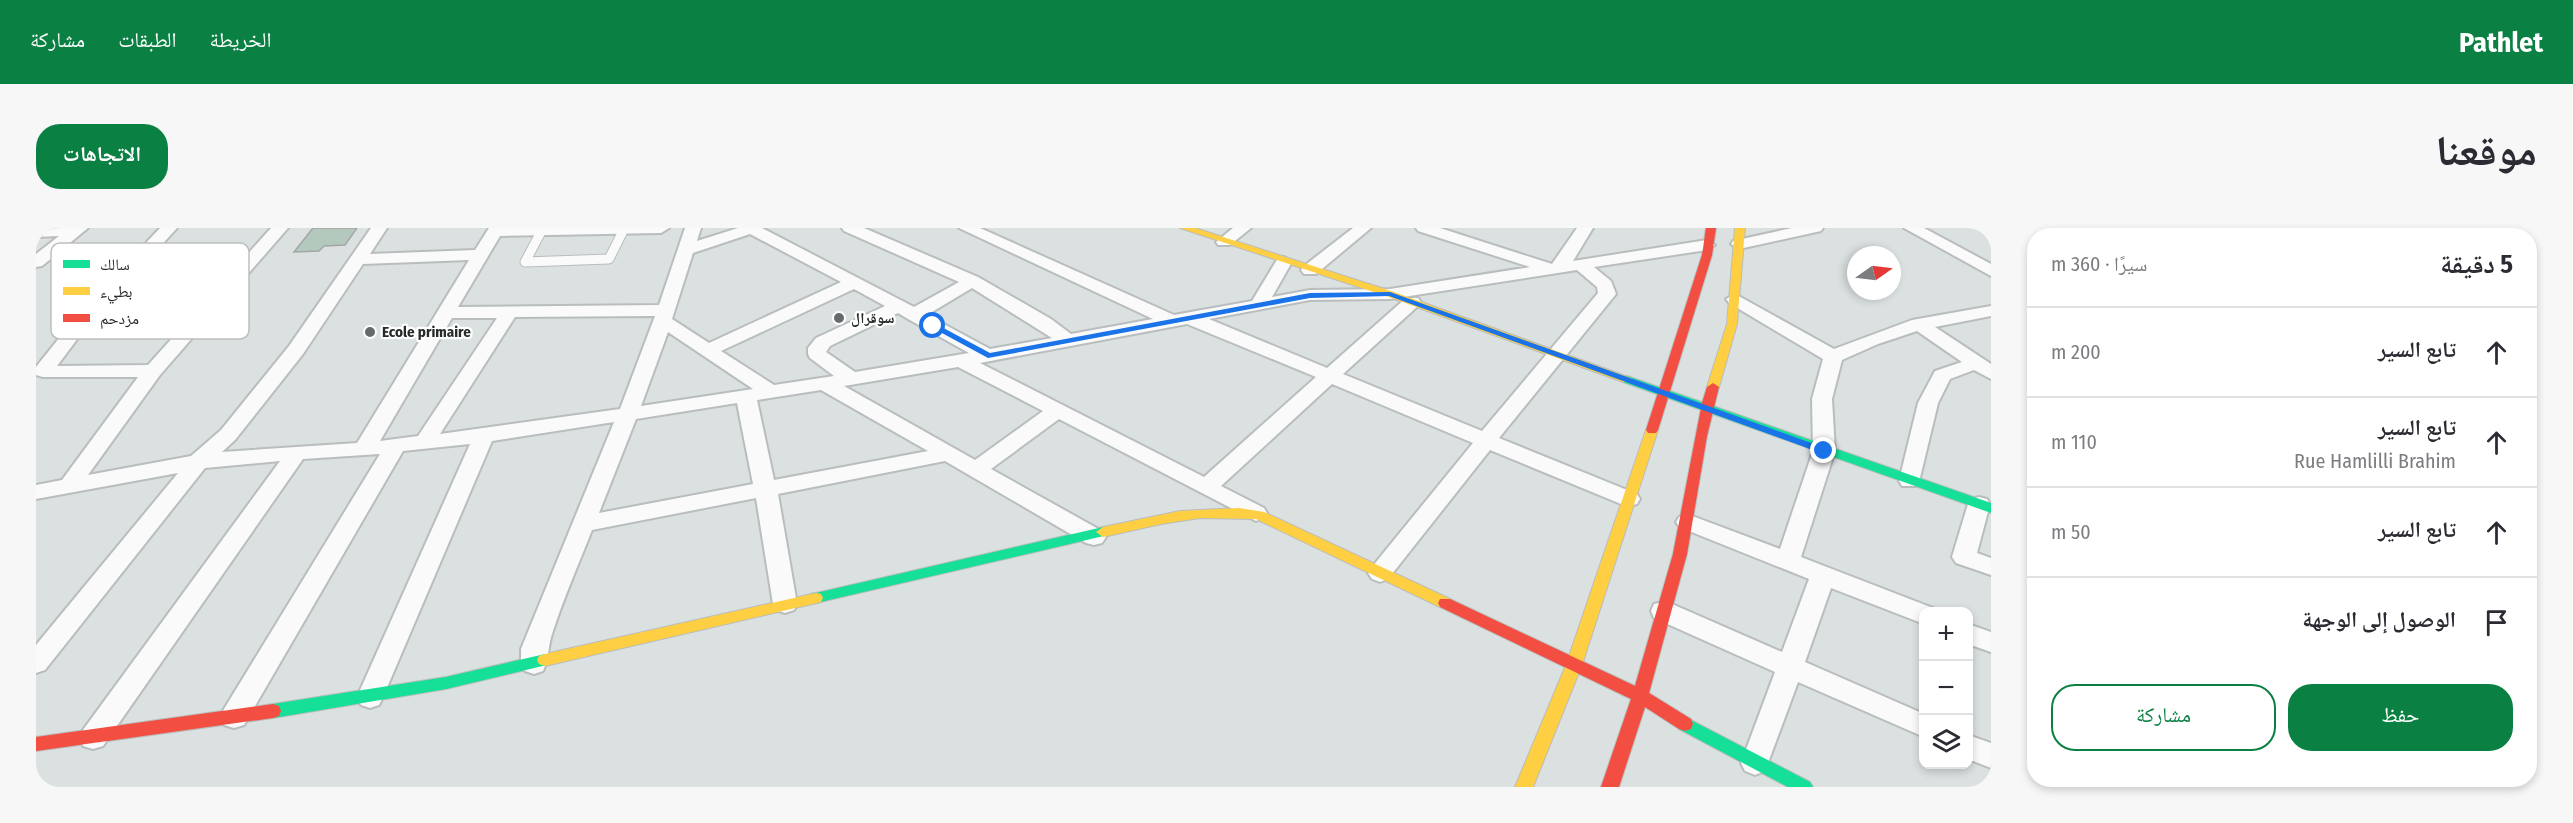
<!DOCTYPE html>
<html lang="ar">
<head>
<meta charset="utf-8">
<style>
  body { margin:0; font-family:"Fira Sans Condensed","Noto Naskh Arabic",sans-serif; background:#f7f7f7; color:#2b2b33; direction:rtl }
  .controls { position:absolute; right:18px; bottom:18px; display:grid; overflow:hidden; border-radius:12px; box-shadow:0 3px 9px #0003 }
  .controls button { width:54px; height:54px; display:grid; place-items:center; padding:0; border:0; border-bottom:2px solid #e1e1e2; background:#fff; color:#2b2b33; font:30px sans-serif }
  .compass { position:absolute; left:1811px; top:18px; width:54px; height:54px; border-radius:50%; background:#fff; box-shadow:0 3px 9px #0003; rotate:76deg }
  .stop { position:absolute; width:18px; height:18px; margin:-14px; border:4px solid #1a73e8; border-radius:50%; background:#fff }
  .stop.end { background:#1a73e8; border-color:#fff; box-shadow:0 2px 6px #0008 }
  .list { margin:0; padding:0; list-style:none }
  h2 { display:flex; justify-content:space-between; align-items:center; height:78px; margin:0; padding:0 24px; font-size:26px }
  h2 small { font-size:20px; font-weight:400; color:#7c7c81 }
  .list li { display:grid; grid-template-columns:39px 1fr auto; gap:18px; align-items:center; box-sizing:border-box; height:90px; padding:0 24px; border-top:2px solid #e1e1e2 }
  .list b { display:block; font-size:22px; white-space:nowrap }
  .list p { margin:0; font-size:20px; white-space:nowrap; color:#7c7c81 }
  .list em { font-size:20px; font-style:normal; color:#7c7c81 }
  .actions { display:flex; gap:12px; padding:18px 24px }
  .actions a { flex:1; padding:14px 0; border:2px solid #0b8043; border-radius:24px; text-align:center; font-size:21px; color:#0b8043 }
  .actions .main { background:#0b8043; color:#fff }
  .icon { flex:none; width:33px; height:33px; fill:none; stroke:currentColor; stroke-width:2; stroke-linecap:round; stroke-linejoin:round }
  .map { position:relative; flex:none; width:1955px; height:559px; overflow:hidden; direction:ltr; border-radius:24px }
  header { display:flex; align-items:center; gap:36px; box-sizing:border-box; height:84px; padding:0 30px; background:#0b8043; color:#fff }
  header strong { font-size:28px }
  nav { display:flex; gap:33px; margin-inline-start:auto; font-size:21px }
  .intro { display:flex; align-items:center; justify-content:space-between; box-sizing:border-box; height:144px; padding:0 36px }
  h1 { margin:0; font-size:42px }
  .button { padding:15px 27px; border-radius:24px; background:#0b8043; color:#fff; font-size:21px; font-weight:700 }
  main { display:flex; gap:36px; padding:0 36px }
  aside { flex:1; background:#fff; border-radius:24px; box-shadow:0 3px 9px #0003 }
  .map>svg:first-child { display:block }
</style>
</head>
<body>
<header>
<strong>Pathlet</strong>
<nav><a>الخريطة</a><a>الطبقات</a><a>مشاركة</a></nav>
</header>
<div class="intro"><h1>موقعنا</h1><a class="button">الاتجاهات</a></div>
<main>
<aside>
<h2>5 دقيقة<small>سيرًا · 360 m</small></h2>
<ul class="list">
<li><svg class="icon" aria-label="ahead" viewBox="0 0 24 24"><path d="M12 20V5M6 11l6-6 6 6"/></svg><div><b>تابع السير</b></div><em>200 m</em></li>
<li><svg class="icon" aria-label="ahead" viewBox="0 0 24 24"><path d="M12 20V5M6 11l6-6 6 6"/></svg><div><b>تابع السير</b><p>Rue Hamlilli Brahim</p></div><em>110 m</em></li>
<li><svg class="icon" aria-label="ahead" viewBox="0 0 24 24"><path d="M12 20V5M6 11l6-6 6 6"/></svg><div><b>تابع السير</b></div><em>50 m</em></li>
<li><svg class="icon" aria-label="arrive" viewBox="0 0 24 24"><path d="M6 21V4h12l-3 4 3 4H6"/></svg><div><b>الوصول إلى الوجهة</b></div></li>
</ul>
<div class="actions"><a class="main">حفظ</a><a>مشاركة</a></div>
</aside>
<div class="map">
<svg width="1955" height="559" viewBox="0 0 1955 559">
  <rect width="100%" height="100%" fill="#dbe0e0"/>
  <!-- building -->
  <path fill="#b3c9be" stroke="#a3a6a6" stroke-width="1.5" d="M277 0H321L309 17 288 18 283 23 258 24Z"/>
  <g fill="none" stroke-linecap="round" stroke-linejoin="round">
    <defs>
      <path id="lane" d="M506 2 489 34 573 31 588 1"/>
      <path id="street" d="M0 0H52L6 38 0 39V26L23 8 0 9Z
        M124 0H141L48 102 21 138 112 137 235 0H252L124 147 52 247 155 228 185 202 253 118 335 0H351L334 26 439 22 453 0H633L625 5 464 8 422 79 623 77 649 0H665L661 13 702 0H726L878 79 923 54 808 3 806 0H828L942 49 1015 91 1035 106 1117 91 923 0H944L1138 87 1216 73 1242 30 1248 29 1256 34 1236 69 1274 62 1354 61 1494 39 1382 3 1380 0H1404L1516 36 1541 0H1557L1537 33 1671 12 1679 17 1671 22 1558 39 1575 53 1580 66 1463 210 1601 266 1604 271 1601 276 1593 278 1585 276 1454 222 1352 351 1344 354 1336 351 1332 345 1336 339 1437 215 1296 156 1185 258 1228 280 1231 285 1228 290 1220 293 1023 191 955 241 1066 303 1070 309 1066 315 1058 317 1050 315 909 233 742 266 761 376 758 382 749 385 740 382 737 376 720 270 556 302C543 335 528 369 517 403 512 416 513 431 507 443L498 446 489 443 485 436V421L578 194 456 213 347 469 343 477 334 480 325 477 321 469 434 216 367 223 208 497 198 500 188 497 184 489 188 481 344 226 267 231 67 518 57 521 47 518 43 510 47 502 244 233 169 240 9 442 0 445V417L142 245 0 271V257L26 252 102 149H7L0 147V139L36 94ZM714 6 805 54 673 115 636 91 657 25ZM433 32 321 215 186 224 199 212 267 126 327 36ZM1541 42 1561 59 1562 65 1446 203 1307 146 1382 78 1385 74 1382 70H1370L1291 140 1173 91 1274 72 1354 71ZM936 60 1016 110 954 121 891 87ZM818 61 849 78 780 110 772 120V126L774 130 798 148 738 157 685 123ZM862 85 872 91 933 125 819 144 790 124 794 118ZM619 88 584 181 404 206 479 89ZM416 90H461L382 208 344 213ZM1151 96 1280 149 1168 249 944 135ZM632 104 717 161 605 178ZM922 139 1007 183 939 232 808 158ZM785 162 892 223 738 252 721 172ZM701 175 717 256 563 285 600 191Z
        M1197 0H1215L1194 17H1182L1180 14Z
        M1317 0H1335L1280 46H1268L1265 42 1268 38Z
        M1756 0H1787L1785 3 1703 21 1695 16 1697 13Z
        M1868 0H1888L1955 36V48Z
        M1699 66 1798 121 1876 92 1955 78V88L1899 99 1955 136V151L1938 142 1914 151 1902 175 1882 258H1866L1863 253 1882 175 1899 143 1926 134 1881 103 1842 116 1806 132 1796 171 1799 223 1765 329 1897 380 1899 383H1888V396L1795 360 1769 434 1888 486V509L1762 454 1729 543 1719 547 1709 543 1705 535 1739 444 1618 390 1615 383 1618 376 1627 374 1636 376 1746 424 1773 351 1643 299 1640 294 1643 289 1651 286 1744 321 1777 223 1776 171 1787 131 1693 75 1690 71Z
        M1943 269 1951 271 1954 276 1941 325 1955 330V347L1920 335 1916 329 1932 276 1935 271Z
        M1932 396 1955 404V424L1932 416Z
        M1932 507 1955 515V540L1932 531Z"/>
      <path id="fast" d="M1591 148 1955 275V285L1587 154 1585 152Z
        M1067 299 1074 304 1072 307 780 375 775 374 773 370 775 366 780 365Z
        M509 426 515 428 517 432 515 436 410 461 237 490 231 488 229 483 231 478 237 476 410 449Z
        M1649 489 1774 554 1777 559H1752L1643 501 1641 496 1643 491Z"/>
      <path id="slow" d="M1144 0H1159L1358 64 1595 150 1597 152 1595 154H1587L1350 68Z
        M1699 0H1709L1701 96 1683 159 1677 163 1671 159 1691 96Z
        M1616 198 1622 202 1546 437 1497 559H1479L1530 437 1610 202Z
        M1203 280 1228 284 1414 371 1416 375 1414 379H1404L1220 291 1164 290 1125 296 1067 309 1060 304 1067 299 1144 283Z
        M780 365 785 366 787 370 785 374 509 438 503 436 501 432 503 428 509 426Z"/>
      <path id="jam" d="M1670 0H1680L1676 27 1622 202 1620 205H1612L1610 202 1666 27Z
        M1677 155 1683 159 1671 208 1651 326 1613 465 1655 491 1657 496 1655 501 1649 503 1643 501 1609 479 1583 559H1565L1595 471 1404 379 1402 375 1404 371H1414L1599 458 1637 326 1666 175 1671 159Z
        M237 476 243 478 245 483 243 488 237 490 0 523V509Z"/>
    </defs>
    <!-- lane casing -->
    <use href="#lane" stroke="#b9bdbd" stroke-width="11"/>
    <!-- street casing -->
    <use href="#street" stroke="#b9bdbd" stroke-width="4"/>
    <!-- fast casing -->
    <use href="#fast" stroke="#b9bdbd" stroke-width="2"/>
    <!-- slow casing -->
    <use href="#slow" stroke="#b9bdbd" stroke-width="2"/>
    <!-- jam casing -->
    <use href="#jam" stroke="#b9bdbd" stroke-width="2"/>
    <!-- lane -->
    <use href="#lane" stroke="#fafafa" stroke-width="9"/>
    <!-- street -->
    <use href="#street" fill="#fafafa" fill-rule="evenodd"/>
    <!-- fast -->
    <use href="#fast" fill="#16e098" fill-rule="evenodd"/>
    <!-- slow -->
    <use href="#slow" fill="#ffcf43" fill-rule="evenodd"/>
    <!-- jam -->
    <use href="#jam" fill="#f24e42" fill-rule="evenodd"/>
  </g>
  <!-- route -->
  <path fill="#1a73e8" d="M1354 64 1792 221 1793 223 1785 225 1353 68 1274 70 952 130 893 98 900 96 954 125 1274 65Z"/>
  <!-- markers -->
  <g fill="#656a6a" stroke="#fff" stroke-width="2">
    <circle cx="803" cy="90" r="6"/>
    <circle cx="334" cy="104" r="6"/>
  </g>
  <g text-anchor="middle" dominant-baseline="central" stroke-width="4.5" stroke-linejoin="round" paint-order="stroke">
    <!-- poi labels -->
    <g font-size="15" font-weight="bold" fill="#262b2a" stroke="#fff" text-anchor="start">
      <text x="815" y="90">سوقرال</text>
      <text x="346" y="104">Ecole primaire</text>
    </g>
  </g>
  <!-- legend -->
  <rect x="15" y="15" width="198" height="96" rx="9" fill="#fff" stroke="#bebfbf" stroke-width="1.5"/>
  <rect x="27" y="32" width="27" height="8" fill="#16e098"/>
  <rect x="27" y="59" width="27" height="8" fill="#ffcf43"/>
  <rect x="27" y="86" width="27" height="8" fill="#f24e42"/>
  <g font-size="16" fill="#262b2a">
    <text x="64" y="42">سالك</text>
    <text x="64" y="69">بطيء</text>
    <text x="64" y="96">مزدحم</text>
  </g>
</svg>
<div class="controls">
<button>+</button>
<button>−</button>
<button><svg class="icon" aria-label="layers" viewBox="0 0 24 24"><path d="M12 4l9 5-9 5-9-5zM3 14l9 5 9-5"/></svg></button>
</div>
<svg class="compass" viewBox="-18 -18 36 36"><path d="M0-13l5 13h-10z" fill="#e53935"/><path d="M0 13l5-13h-10z" fill="#7c7c81"/></svg>
<div class="stop" style="left:897px;top:98px"></div>
<div class="stop end" style="left:1788px;top:223px"></div>
</div>
</main>
</body>
</html>
